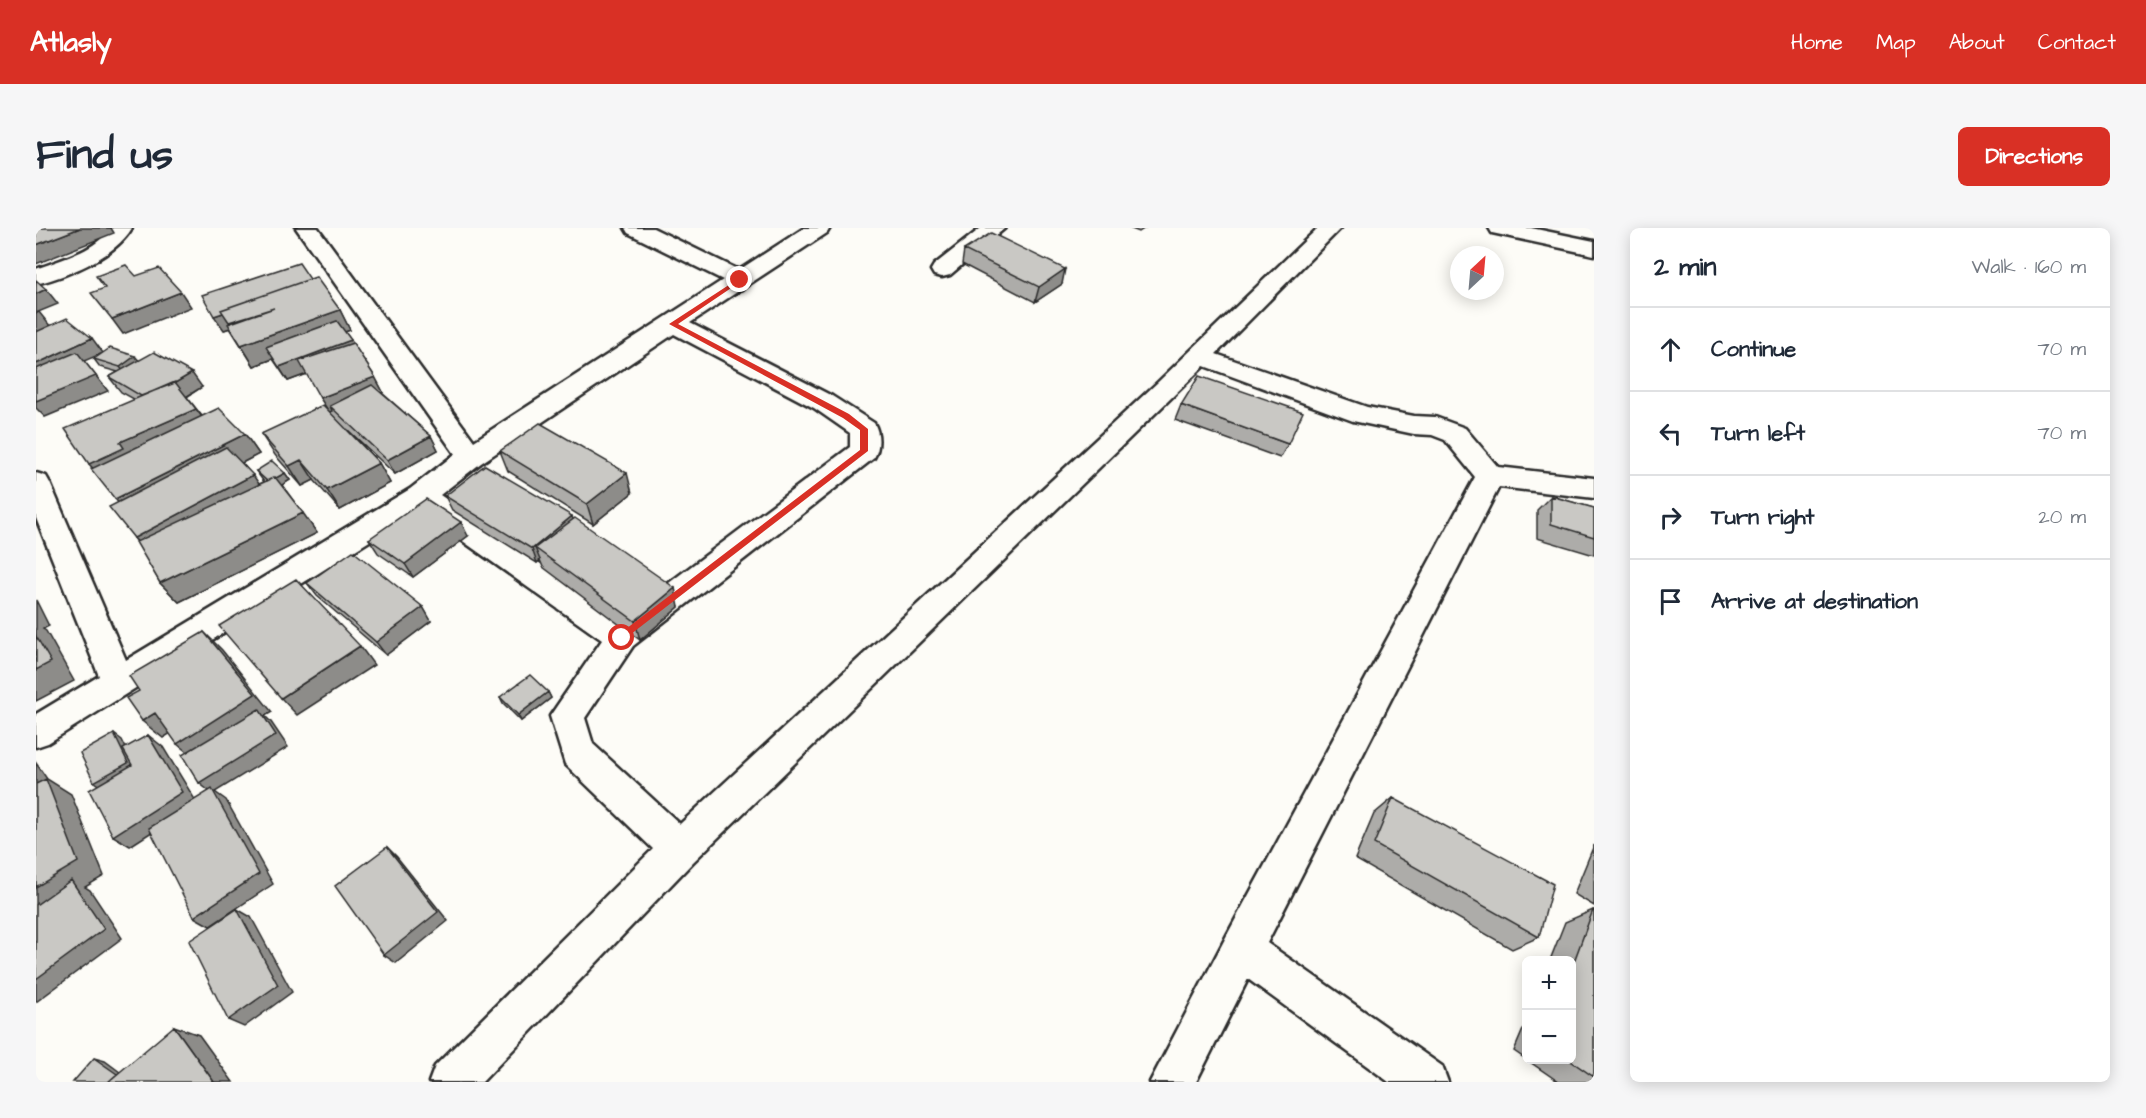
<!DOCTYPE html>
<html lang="en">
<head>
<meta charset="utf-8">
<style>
  body { margin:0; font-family:"Architects Daughter",sans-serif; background:#f6f6f7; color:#1f2937 }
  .controls { position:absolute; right:18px; bottom:18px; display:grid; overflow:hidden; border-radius:9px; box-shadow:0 3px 15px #0003 }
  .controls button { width:54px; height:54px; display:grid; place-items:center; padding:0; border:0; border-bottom:2px solid #e0e1e3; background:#fff; color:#1f2937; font:30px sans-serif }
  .compass { position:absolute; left:1414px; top:18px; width:54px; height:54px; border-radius:50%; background:#fff; box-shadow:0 3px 15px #0003; rotate:26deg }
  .stop { position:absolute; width:18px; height:18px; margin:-14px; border:4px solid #d93025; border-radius:50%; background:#fff }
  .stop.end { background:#d93025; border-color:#fff; box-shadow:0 2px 6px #0008 }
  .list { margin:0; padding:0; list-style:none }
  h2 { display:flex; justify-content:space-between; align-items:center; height:78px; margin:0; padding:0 24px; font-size:26px }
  h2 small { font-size:20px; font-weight:400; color:#747a83 }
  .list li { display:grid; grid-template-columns:39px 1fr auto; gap:18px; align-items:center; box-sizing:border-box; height:84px; padding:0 24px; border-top:2px solid #e0e1e3 }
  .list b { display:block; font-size:22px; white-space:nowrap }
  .list em { font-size:20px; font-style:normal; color:#747a83 }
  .icon { flex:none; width:33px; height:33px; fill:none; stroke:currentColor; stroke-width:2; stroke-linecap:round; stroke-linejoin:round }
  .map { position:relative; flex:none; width:1558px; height:854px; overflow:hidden; border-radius:9px }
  header { display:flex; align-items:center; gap:36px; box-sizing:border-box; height:84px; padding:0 30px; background:#d93025; color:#fff }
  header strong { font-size:28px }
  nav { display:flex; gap:33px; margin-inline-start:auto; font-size:21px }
  .intro { display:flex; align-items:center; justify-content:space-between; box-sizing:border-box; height:144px; padding:0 36px }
  h1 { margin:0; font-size:42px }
  .button { padding:15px 27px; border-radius:9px; background:#d93025; color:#fff; font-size:21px; font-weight:700 }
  main { display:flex; gap:36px; padding:0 36px }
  aside { flex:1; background:#fff; border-radius:9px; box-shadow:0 3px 15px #0003 }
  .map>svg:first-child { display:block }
</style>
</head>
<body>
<header>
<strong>Atlasly</strong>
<nav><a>Home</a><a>Map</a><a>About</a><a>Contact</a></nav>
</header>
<div class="intro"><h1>Find us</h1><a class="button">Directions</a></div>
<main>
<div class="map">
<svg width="1558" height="854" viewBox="0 0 1558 854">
  <rect width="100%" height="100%" fill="#fdfcf7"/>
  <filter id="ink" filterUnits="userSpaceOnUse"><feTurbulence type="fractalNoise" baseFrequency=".0167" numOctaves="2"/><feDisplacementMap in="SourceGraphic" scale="12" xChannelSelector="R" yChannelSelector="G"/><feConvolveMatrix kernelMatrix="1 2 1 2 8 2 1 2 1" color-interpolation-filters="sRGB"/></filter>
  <g filter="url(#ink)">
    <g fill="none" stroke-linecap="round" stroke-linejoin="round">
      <defs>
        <path id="minor" d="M74 0H96C79 29 32 48 0 56V41C23 32 61 23 74 0Z
          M260 0H282L438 213 687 52 592 5 589 0H617L703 42 768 0H794L791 5 654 95 796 168 838 195C844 205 844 220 838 230L597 418 549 490 557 516 644 596 1122 154 1282 0H1305L1180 126 1331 179 1378 188 1399 189 1429 200 1462 239 1558 250V270L1463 259 1231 715 1406 838 1412 854H1353L1212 751 1160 854H1114L1191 707 1439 249 1409 212 1396 207 1378 206 1317 193 1168 138 657 634 446 854H393L399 838 617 621 529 536 514 488 566 412 383 282 12 515 0 519V486L63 448 0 290V245L10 248 14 255 90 432 374 261 419 226ZM638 106 778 180 814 205V219L585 391 404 267 445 235Z
          M945 0H969L914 47 906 49 898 47 895 42 898 37Z
          M1453 0H1495L1558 13V27L1456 5Z"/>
      </defs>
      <!-- minor casing -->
      <use href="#minor" stroke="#2b2b2b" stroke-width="5"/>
      <!-- minor -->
      <use href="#minor" fill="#fdfcf7" fill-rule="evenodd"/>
    </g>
    <!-- wall -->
    <path fill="#adaca9" stroke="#2b2b2b" stroke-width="1.5" d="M1093 0H1109L1103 4Z
      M928 22 1026 56 999 74 926 36Z
      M274 51 304 82 314 102 309 104 339 149 347 164H345L395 208 402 222 359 246 311 201 343 235 354 255 304 282 278 252 266 258 239 227 225 206 291 180 271 146 252 153 237 131 218 138 194 100 188 102Z
      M58 131 103 132 166 159 151 169 166 188 209 206 223 226 206 235 223 256 228 254 220 243 249 245 254 252 246 257 281 305 143 374 124 355 101 314 98 310 82 274 57 240 98 171 85 164 73 149 82 144 64 139Z
      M1145 177 1252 216 1244 230 1139 192Z
      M464 223 596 265 557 296 472 243Z
      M409 268 537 292 643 379 604 412 507 339 504 332 501 335 416 282Z
      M1515 268 1558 280V327L1501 310V282Z
      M432 308 377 349 342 325 333 311Z
      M271 355 387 379 395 393 350 427 281 368Z
      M512 464 515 470 485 493 467 475 464 469Z
      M1357 570 1503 709 1476 721 1319 631 1338 586Z
      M1558 617V678L1538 666Z
      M1557 682H1558V854H1523L1478 823 1491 792V831H1536V732H1514L1529 694Z"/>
    <!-- shaded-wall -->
    <path fill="#8d8c89" stroke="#2b2b2b" stroke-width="1.5" d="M44 0H75L78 5 0 36V17Z
      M1029 41 1026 56 999 74 1003 59Z
      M277 54 197 99 188 102 178 88Z
      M10 61 22 76 0 85V66Z
      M145 64 155 79 87 106 76 91Z
      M304 82 314 102 218 138 205 117Z
      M3 84 15 99 0 120V86Z
      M56 110 67 125 48 133 72 163 9 189 0 180V136Z
      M315 112 322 127 252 153 243 139Z
      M99 128 105 135 90 147 84 139Z
      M156 145 166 159 122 186 111 171Z
      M339 149 347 164 298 182 294 178 296 183 293 184 284 170Z
      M160 181 175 201 71 256 53 236 84 214Z
      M209 206 223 226 98 291 79 271Z
      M395 208 402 222 359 246 351 232Z
      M265 232 278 252 266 258 253 238Z
      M343 235 354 255 304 282 291 262Z
      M249 245 254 252 238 262 232 254Z
      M591 245 596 265 557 296 551 276Z
      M217 247 231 268 116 330 98 310Z
      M267 285 281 305 143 374 124 355Z
      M536 288 540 302 499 320 504 332 501 335 496 321Z
      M425 294 432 308 377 349 369 336Z
      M639 360 643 379 604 412 599 393Z
      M0 372 13 398 7 401 10 403 38 453 0 473Z
      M387 379 395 393 350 427 340 414Z
      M168 404 186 422 236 484 229 488 235 494 252 519 179 564 190 572 237 656 174 698 158 689 177 566 163 555 161 532 141 516Z
      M324 418 338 437 261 487 245 470Z
      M512 464 515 470 485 493 482 487Z
      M119 485 140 502 127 510 106 493Z
      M78 506 86 512 100 541 67 560 58 554Z
      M112 507 127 519 161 575 94 618 77 608Z
      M0 535 11 551 35 566 68 648 49 659 54 662 86 710 0 774Z
      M351 619 361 629 412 693 360 735 348 727Z
      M201 681 215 689 256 764 208 799 192 792Z
      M138 798 163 807 197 854H178Z
      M58 830 69 833 92 850 88 854Z"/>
    <!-- building -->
    <path fill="#c9c8c4" stroke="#2b2b2b" stroke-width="1.5" d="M0 0H44L0 17Z
      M955 5 1029 41 1003 59 928 22Z
      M263 35 274 51 185 82 187 85 178 88 166 67Z
      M90 37 100 48 123 40 145 64 76 91 55 65 69 60 60 48Z
      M280 49 304 82 205 117 192 96 238 80 193 94 185 82Z
      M0 52 10 61 0 66Z
      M31 90 56 110 0 136V104Z
      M301 93 315 112 243 139 230 119Z
      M317 115 339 149 284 170 263 133Z
      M74 120 99 128 84 139 58 131Z
      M41 124 60 148 0 173V141Z
      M118 124 156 145 139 155 105 168 73 149Z
      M1163 148 1267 184 1252 216 1145 177Z
      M139 154 160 181 84 214 88 220 53 236 29 201Z
      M336 157 395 208 351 232 294 178Z
      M287 177 343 235 291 262 265 232 253 238 225 206Z
      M183 180 209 206 79 271 55 241Z
      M504 195 591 245 551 276 464 223Z
      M190 219 217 247 98 310 73 279Z
      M236 233 249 245 240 250 239 249 231 253 220 243Z
      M449 237 536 288 496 321 409 268Z
      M239 249 267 285 124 355 100 314Z
      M1515 268 1558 280V309L1515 296Z
      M390 271 425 294 369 336 333 311Z
      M539 290 639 360 599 393 499 320Z
      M317 323 387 379 340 414 271 355Z
      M260 351 324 418 245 470 183 398Z
      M168 404 219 466 141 516 119 485 106 493 90 470 103 463 93 448Z
      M0 408 15 434 0 442Z
      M494 447 512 464 482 487 464 469Z
      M223 481 240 507 163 555 146 527Z
      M78 506 92 535 58 554 44 525Z
      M112 507 146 564 77 608 53 562 96 537 87 521Z
      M10 551 42 634 0 659V556Z
      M176 561 223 646 158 689 113 600Z
      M1357 570 1517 656 1503 709 1338 616Z
      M351 619 402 684 348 727 299 658Z
      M35 652 68 701 0 751V677Z
      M201 681 242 757 192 792 153 713Z
      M1557 682H1558V849L1532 831H1536V739Z
      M138 798 178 854H72Z
      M58 830 81 846 72 854H37Z"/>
  </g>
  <!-- route -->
  <path fill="#d93025" d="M702 51 707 52 642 96 813 186 832 201V223L586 413 581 410 582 407 824 222V202L807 190 633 96Z"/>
</svg>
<div class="controls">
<button>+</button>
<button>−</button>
</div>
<svg class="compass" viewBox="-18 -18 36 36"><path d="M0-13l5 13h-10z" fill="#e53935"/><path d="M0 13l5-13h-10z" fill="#747a83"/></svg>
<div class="stop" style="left:586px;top:410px"></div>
<div class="stop end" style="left:704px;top:52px"></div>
</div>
<aside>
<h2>2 min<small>Walk · 160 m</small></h2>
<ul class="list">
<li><svg class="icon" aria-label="ahead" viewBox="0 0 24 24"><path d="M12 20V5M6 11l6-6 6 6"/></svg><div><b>Continue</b></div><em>70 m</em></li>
<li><svg class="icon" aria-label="left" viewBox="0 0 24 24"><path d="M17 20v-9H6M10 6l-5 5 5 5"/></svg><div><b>Turn left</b></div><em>70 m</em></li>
<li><svg class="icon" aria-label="right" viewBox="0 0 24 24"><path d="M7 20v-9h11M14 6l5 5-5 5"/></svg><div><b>Turn right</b></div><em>20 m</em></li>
<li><svg class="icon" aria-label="arrive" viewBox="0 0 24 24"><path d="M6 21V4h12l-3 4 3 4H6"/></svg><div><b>Arrive at destination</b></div></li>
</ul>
</aside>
</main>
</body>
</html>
